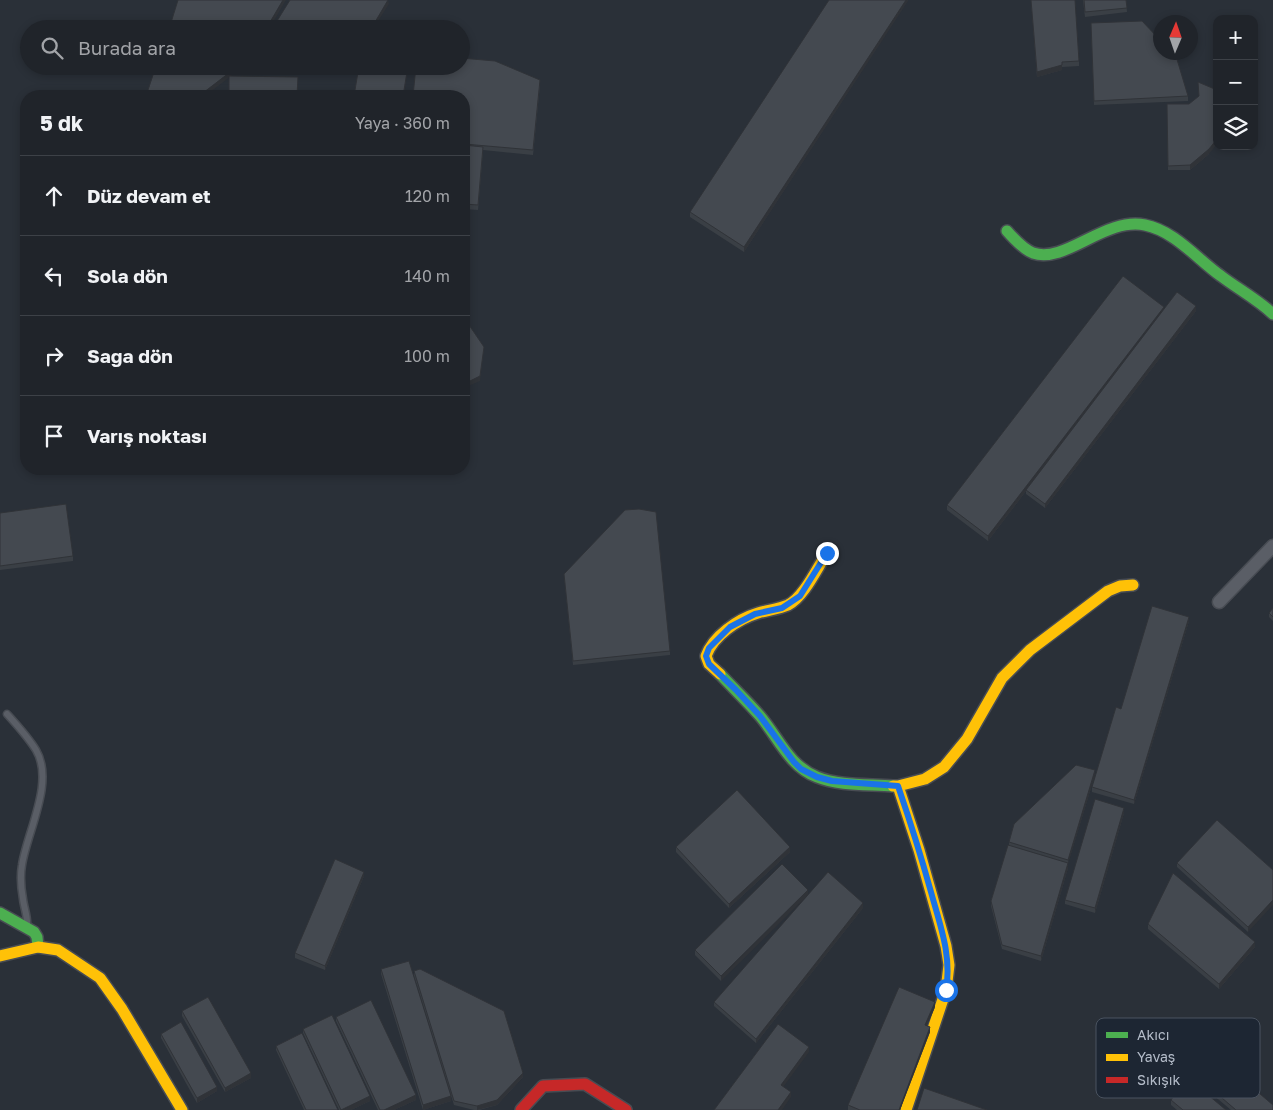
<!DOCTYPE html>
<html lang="tr">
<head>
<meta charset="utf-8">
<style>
  body { margin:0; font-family:"Golos Text",sans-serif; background:#282c32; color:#f1f3f6 }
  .controls { position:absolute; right:15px; top:15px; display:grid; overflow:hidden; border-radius:10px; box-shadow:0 2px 8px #0003 }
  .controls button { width:45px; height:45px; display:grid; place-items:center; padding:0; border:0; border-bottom:1px solid #3d4147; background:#20242a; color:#f1f3f6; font:25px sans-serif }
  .compass { position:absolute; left:1153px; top:15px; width:45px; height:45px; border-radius:50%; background:#20242a; box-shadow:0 2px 8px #0003; rotate:2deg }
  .stop { position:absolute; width:15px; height:15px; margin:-11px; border:4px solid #1a73e8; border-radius:50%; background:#fff }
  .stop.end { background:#1a73e8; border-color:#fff; box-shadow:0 1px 5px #0008 }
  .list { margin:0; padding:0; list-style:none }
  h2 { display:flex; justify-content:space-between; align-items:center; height:65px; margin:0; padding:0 20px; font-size:21px }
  h2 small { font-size:16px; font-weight:400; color:#a2a4a8 }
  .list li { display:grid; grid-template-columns:32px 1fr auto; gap:15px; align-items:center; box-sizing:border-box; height:80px; padding:0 20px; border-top:1px solid #3d4147 }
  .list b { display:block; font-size:19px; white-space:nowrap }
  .list em { font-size:16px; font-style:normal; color:#a2a4a8 }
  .icon { flex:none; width:28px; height:28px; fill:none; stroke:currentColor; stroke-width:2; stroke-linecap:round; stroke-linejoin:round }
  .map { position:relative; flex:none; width:1273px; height:1110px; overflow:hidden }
  .search { position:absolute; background:#20242a; box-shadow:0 2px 8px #0003; left:20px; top:20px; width:450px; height:55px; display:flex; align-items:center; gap:12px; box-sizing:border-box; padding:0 18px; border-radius:28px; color:#a2a4a8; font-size:19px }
  .panel { position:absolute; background:#20242a; box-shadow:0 2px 8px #0003; left:20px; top:90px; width:450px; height:385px; border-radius:20px }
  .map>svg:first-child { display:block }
</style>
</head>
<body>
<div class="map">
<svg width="1273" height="1110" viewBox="0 0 1273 1110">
  <rect width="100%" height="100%" fill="#2a3038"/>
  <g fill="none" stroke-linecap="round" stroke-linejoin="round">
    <defs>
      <path id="lane" d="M7 714C17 725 28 737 36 750 55 782 27 832 22 865 20 876 21 888 23 899 24 908 28 917 27 926"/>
      <path id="street" d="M1219 602 1273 546"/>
      <path id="fast" d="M1007 231C1014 239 1023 249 1033 253 1066 264 1104 217 1145 225 1175 231 1197 259 1221 276 1238 289 1257 299 1273 314
        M720 674C733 688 747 701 760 716 778 737 789 766 817 777 839 786 869 784 893 786
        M0 913 34 932 37 937 38 947"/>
      <path id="slow" d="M720 674 709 664 706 656C713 636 738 619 758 613 768 610 779 609 788 605 804 597 817 568 827 553
        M893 786H898L925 779 944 767 967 739 1002 678 1030 650 1108 591 1120 586 1133 585
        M898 786 919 850 946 946 949 965 946 990 906 1110
        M0 956 38 947 58 950 100 978 122 1009 182 1110"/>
      <path id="jam" d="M521 1110 543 1086 585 1084 626 1110"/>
    </defs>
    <!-- lane casing -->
    <use href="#lane" stroke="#484c53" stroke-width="9"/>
    <!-- street casing -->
    <use href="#street" stroke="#484c53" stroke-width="15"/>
    <!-- fast casing -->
    <use href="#fast" stroke="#484c53" stroke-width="14"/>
    <!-- slow casing -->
    <use href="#slow" stroke="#484c53" stroke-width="14"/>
    <!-- jam casing -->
    <use href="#jam" stroke="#484c53" stroke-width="14"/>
    <!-- lane -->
    <use href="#lane" stroke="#5a5e66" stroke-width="6"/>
    <!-- street -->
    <use href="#street" stroke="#5a5e66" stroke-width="12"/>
    <!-- fast -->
    <use href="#fast" stroke="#4caf50" stroke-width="11"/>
    <!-- slow -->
    <use href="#slow" stroke="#ffc107" stroke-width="11"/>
    <!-- jam -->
    <use href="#jam" stroke="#c62828" stroke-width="11"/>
  </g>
  <!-- wall -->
  <path fill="#3a3f45" d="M908 0 744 252 690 217V212Z
    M1031 0 1079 61V66L1062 67V70L1037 77Z
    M1083 0H1126L1127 12 1085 17Z
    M1091 23 1188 96V101L1094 105Z
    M540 85 533 155 483 150 478 210 464 209V96Z
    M1167 104 1209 154 1190 170H1168Z
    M1164 310 1196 311 1045 508 1026 494V491L988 541 947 510V505Z
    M0 513 73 556V561L0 570Z
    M564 574 670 651V655L573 665Z
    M1273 608V621L1269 617V613Z
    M1189 621 1134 804 1092 792V787Z
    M1095 775 1068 863V868L1041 961 1002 949 991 906V901L1009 845V842Z
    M1124 813 1095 913 1065 904V900Z
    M676 847 790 852 729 908 676 852Z
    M1177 863 1273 870 1248 932 1177 867Z
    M782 864 721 981 695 955V950Z
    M364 876 325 970 295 958V953Z
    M863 908 756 1043 714 1006V1002Z
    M1148 924 1255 947 1219 989 1148 929Z
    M381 969 451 1101 423 1110 381 974Z
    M414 971 523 1077 497 1105 479 1110H474L454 1105 414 976Z
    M935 1007 927 1026 930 1032 900 1110H848V1105Z
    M182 1011 251 1078 225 1092 182 1016Z
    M336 1017 416 1100 394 1110H378L336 1021Z
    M303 1029 370 1101 351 1110H339L303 1033Z
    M161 1034 217 1091 197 1103 161 1038Z
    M276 1046 338 1110H304L276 1050Z
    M1187 1068 1273 1110H1231L1187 1073Z
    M1171 1100 1226 1110H1177L1171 1105Z"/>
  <!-- shaded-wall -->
  <path fill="#303338" d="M283 0H286L269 29H266Z
    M388 0 389 4 373 29H371Z
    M906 0H908V1L744 252V247Z
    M1062 65V70L1037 77V72Z
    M238 66H244L205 96H199Z
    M408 66 404 96H403Z
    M1217 139V144L1209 154 1190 170V165Z
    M1196 306V311L1045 508V504Z
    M1164 307V312L1026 490V491L988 541V536Z
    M484 347 480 381 464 388V384Z
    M1189 617V621L1134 804V800Z
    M1095 770V775L1068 864V860Z
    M1124 808V813L1095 913V908Z
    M790 847V852L729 908V904Z
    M1068 863V868L1041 961V956Z
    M364 872V876L325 970V966Z
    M808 890V895L721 981V976Z
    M1273 900V905L1248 932V927Z
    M863 903V908L756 1043V1039Z
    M1255 942V947L1219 989V984Z
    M935 1002V1007L925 1030V1025Z
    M930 1027V1032L900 1110H899Z
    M809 1047V1052L781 1090V1085Z
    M251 1073V1078L225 1092V1088Z
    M523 1073V1077L497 1105 477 1110V1106Z
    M217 1087V1091L197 1103V1098Z
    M791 1092V1097L782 1110H778Z
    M416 1095V1100L394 1110H384Z
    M370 1096V1101L351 1110H341Z
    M451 1096V1101L423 1110V1105Z"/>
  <!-- building -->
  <path fill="#444950" stroke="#303338" d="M178 0H283L266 29H169Z
    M290 0H388L371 29H272Z
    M829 0H906L744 247 690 212Z
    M1031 0H1075L1079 61 1062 62V65L1037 72Z
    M1084 0H1126L1127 8 1085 12Z
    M1142 21 1160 40V52H1172L1176 56 1188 96 1094 101 1091 23Z
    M461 58 495 61 540 80 533 150 464 144V96H413L416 66H461Z
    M156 66H238L199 96H146Z
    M359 66H408L403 96H354Z
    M229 76 298 77 297 96H229Z
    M1198 82 1217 90V139L1209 149 1190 165 1168 166 1167 104H1189L1199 96Z
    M464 145 483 147 478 205 464 204Z
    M1123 276 1164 307 988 536 947 505Z
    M1177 292 1196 306 1045 504 1026 490Z
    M464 322H467L484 347 480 376 464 384Z
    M66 504 73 556 0 566V513Z
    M639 509 656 512 670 651 573 661 564 574 625 510Z
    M1152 606 1189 617 1134 800 1092 787 1116 707 1121 709Z
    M1273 608V617L1269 613Z
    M1076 765 1095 770 1068 860 1009 842 1014 824Z
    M737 790 790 847 729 904 676 847Z
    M1095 799 1124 808 1095 908 1065 900Z
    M1217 820 1273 870V900L1248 927 1177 863Z
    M1008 845 1068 863 1041 956 1002 945 991 901Z
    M335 859 364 872 325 966 295 953Z
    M782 864 808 890 721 976 695 950Z
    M828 872 863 903 756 1039 714 1002Z
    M1173 873 1255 942 1219 984 1148 924Z
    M409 961 451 1096 423 1105 381 969Z
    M420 969 504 1011 523 1073 497 1100 477 1106 454 1101 414 971Z
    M899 987 935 1002 925 1025 930 1027 899 1110H860L848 1105Z
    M208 997 251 1073 225 1088 182 1011Z
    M371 1000 416 1095 384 1110H380L336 1017Z
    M332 1015 370 1096 341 1110 303 1029Z
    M181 1022 217 1087 197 1098 161 1034Z
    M778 1024 809 1047 781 1085 791 1092 778 1110H714Z
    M302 1033 338 1110H306L276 1046Z
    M1205 1047 1273 1105V1110H1236L1187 1068Z
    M1189 1079 1226 1110H1183L1171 1100Z
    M924 1088 987 1110H917Z"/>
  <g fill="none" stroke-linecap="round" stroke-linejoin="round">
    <!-- route -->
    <path stroke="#1a73e8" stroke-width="6" d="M827 553 800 596 782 608 755 614 730 627 709 648 706 656 709 664 736 690 760 716 794 762 801 769 817 777 832 781 898 786C910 821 921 856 931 892 940 925 952 956 946 990"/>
  </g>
  <!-- legend -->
  <rect x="1096" y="1018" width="164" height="80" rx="8" fill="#1d2633" stroke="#4a5360" stroke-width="1"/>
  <rect x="1106" y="1032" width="22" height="6" fill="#4caf50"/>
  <rect x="1106" y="1054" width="22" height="7" fill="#ffc107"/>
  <rect x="1106" y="1077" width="22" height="6" fill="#c62828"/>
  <g font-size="14" fill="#b4bcc9">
    <text x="1137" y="1040">Akıcı</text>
    <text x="1137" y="1062">Yavaş</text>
    <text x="1137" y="1085">Sıkışık</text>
  </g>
</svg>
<div class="controls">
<button>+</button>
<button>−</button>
<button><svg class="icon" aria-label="layers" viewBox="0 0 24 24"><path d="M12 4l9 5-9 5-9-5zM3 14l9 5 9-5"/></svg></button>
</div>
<svg class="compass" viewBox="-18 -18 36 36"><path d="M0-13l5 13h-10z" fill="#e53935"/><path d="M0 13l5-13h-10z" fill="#a2a4a8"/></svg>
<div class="stop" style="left:946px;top:990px"></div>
<div class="stop end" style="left:827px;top:553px"></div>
<div class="search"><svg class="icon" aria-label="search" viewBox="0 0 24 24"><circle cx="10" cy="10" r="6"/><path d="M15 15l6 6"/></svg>Burada ara</div>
<section class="panel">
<h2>5 dk<small>Yaya · 360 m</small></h2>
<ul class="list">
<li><svg class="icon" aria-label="ahead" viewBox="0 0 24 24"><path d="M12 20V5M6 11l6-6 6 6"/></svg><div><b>Düz devam et</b></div><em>120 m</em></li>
<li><svg class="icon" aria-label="left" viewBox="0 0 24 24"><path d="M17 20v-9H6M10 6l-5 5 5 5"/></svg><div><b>Sola dön</b></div><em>140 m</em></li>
<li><svg class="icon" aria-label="right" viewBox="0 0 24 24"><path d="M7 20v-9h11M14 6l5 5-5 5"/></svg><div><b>Sağa dön</b></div><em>100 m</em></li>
<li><svg class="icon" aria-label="arrive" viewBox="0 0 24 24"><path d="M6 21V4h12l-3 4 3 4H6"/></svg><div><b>Varış noktası</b></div></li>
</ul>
</section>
</div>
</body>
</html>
